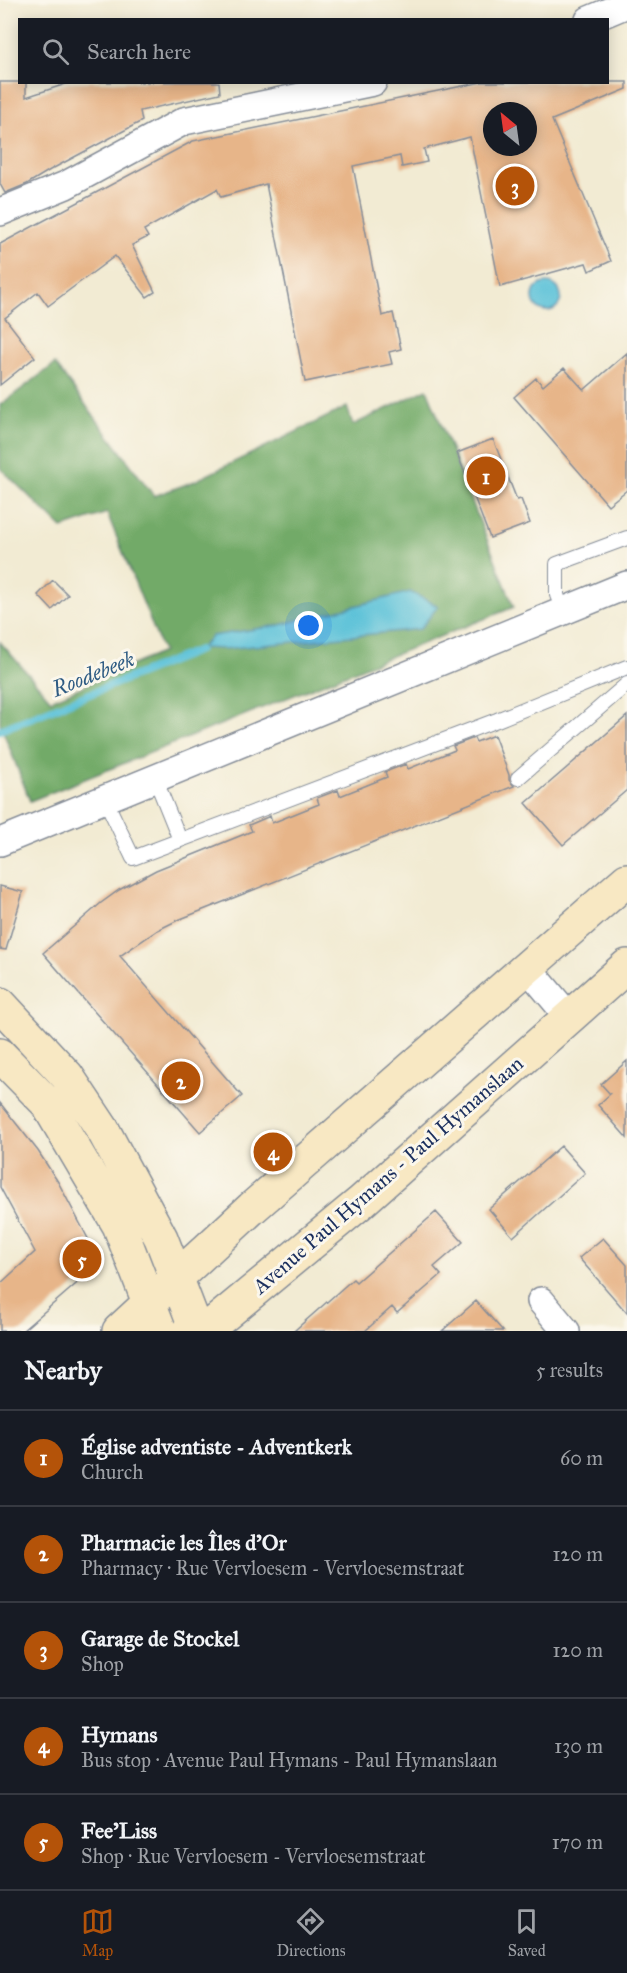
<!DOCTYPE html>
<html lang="en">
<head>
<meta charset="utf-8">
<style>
  body { margin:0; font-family:"IM FELL Great Primer",serif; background:#242831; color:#f1f3f6 }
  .compass { position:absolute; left:483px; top:102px; width:54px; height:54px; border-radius:50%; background:#171b24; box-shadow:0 3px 15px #0003; rotate:331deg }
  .you { position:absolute; left:309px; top:626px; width:21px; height:21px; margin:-15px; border:4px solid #fff; border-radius:50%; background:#1a73e8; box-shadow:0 0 0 9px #1a73e833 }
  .badge { display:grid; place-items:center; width:39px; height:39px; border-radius:50%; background:#b45309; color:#fff; font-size:20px; font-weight:700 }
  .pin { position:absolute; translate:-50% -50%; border:3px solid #fff; box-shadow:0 2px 6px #0006 }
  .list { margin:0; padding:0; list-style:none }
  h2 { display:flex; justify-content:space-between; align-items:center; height:78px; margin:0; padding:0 24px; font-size:26px }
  h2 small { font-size:20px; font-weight:400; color:#9ea1a6 }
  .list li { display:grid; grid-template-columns:39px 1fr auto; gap:18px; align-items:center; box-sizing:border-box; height:96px; padding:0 24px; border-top:2px solid #363941 }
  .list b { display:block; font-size:22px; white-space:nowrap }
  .list p { margin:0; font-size:20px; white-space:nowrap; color:#9ea1a6 }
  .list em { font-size:20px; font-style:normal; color:#9ea1a6 }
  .icon { flex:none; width:33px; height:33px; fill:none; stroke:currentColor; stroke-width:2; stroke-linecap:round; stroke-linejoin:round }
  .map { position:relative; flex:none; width:627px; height:1331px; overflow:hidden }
  .search { position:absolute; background:#171b24; box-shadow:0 3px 15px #0003; left:18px; right:18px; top:18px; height:66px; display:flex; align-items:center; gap:15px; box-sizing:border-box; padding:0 21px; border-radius:0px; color:#9ea1a6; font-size:22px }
  .sheet { height:558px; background:#171b24 }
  nav { display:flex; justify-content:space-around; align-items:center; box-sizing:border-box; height:84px; border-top:2px solid #363941; background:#171b24; font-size:16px; color:#9ea1a6 }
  nav a { display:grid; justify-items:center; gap:3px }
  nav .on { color:#b45309 }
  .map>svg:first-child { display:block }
</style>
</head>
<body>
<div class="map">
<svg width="627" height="1331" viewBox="0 0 627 1331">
  <rect width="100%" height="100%" fill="#fbf7ec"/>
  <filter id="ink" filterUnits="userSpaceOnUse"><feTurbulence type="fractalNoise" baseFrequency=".0167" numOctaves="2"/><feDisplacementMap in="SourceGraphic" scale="12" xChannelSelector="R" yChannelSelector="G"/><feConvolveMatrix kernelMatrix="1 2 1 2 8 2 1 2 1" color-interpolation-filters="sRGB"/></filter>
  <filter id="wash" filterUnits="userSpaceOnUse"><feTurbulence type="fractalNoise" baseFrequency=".008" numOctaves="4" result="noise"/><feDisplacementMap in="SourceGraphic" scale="24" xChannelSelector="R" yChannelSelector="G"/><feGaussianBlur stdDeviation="1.35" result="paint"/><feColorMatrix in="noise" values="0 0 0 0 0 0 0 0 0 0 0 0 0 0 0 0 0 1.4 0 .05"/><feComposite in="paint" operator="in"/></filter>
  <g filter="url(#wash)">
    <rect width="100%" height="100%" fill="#f2ebd3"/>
    <!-- forest -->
    <path fill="#72aa67" stroke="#466c62" stroke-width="1.5" d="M55 364 154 496 195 481 347 407 353 425 427 389 514 607 30 801 0 723V642L51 700 163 652 107 513 62 528 0 468V405Z"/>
    <!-- water -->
    <path fill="#5ac1d8" stroke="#3a789b" stroke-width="1.5" d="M533 297a14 14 0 1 1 28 0a14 14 0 1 1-28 0Z
      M410 592 438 606 420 629 224 649 202 648 199 650 212 636 280 625Z"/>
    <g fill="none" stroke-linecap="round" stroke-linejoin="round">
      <!-- stream -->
      <path stroke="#5ac1d8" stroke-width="8" d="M0 730 199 650"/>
    </g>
    <g id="blocks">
      <!-- building -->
      <path fill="#e7b589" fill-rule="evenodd" d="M0 82H26V97L72 82H219L220 93 140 111 142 121 50 170 27 184 5 193 0 184Z
        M482 82H627V89L552 120 611 261 589 271 586 263 500 287 470 137 424 149 427 162 402 167 400 156 353 166 382 316 393 313 401 349 389 352 392 364 305 382 266 184 221 197 217 189 144 230 148 237 132 245 155 292 147 297 115 256 48 306 38 292 5 318 35 357 0 385V244L193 141ZM492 111H528V147H492Z
        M627 353V490L608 505 514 397 536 378 543 386 564 368 584 390Z
        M493 439 517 500 521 499 530 523 490 538 457 453Z
        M53 580 68 595 52 610 38 595Z
        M627 716V790L563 845 526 803Z
        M494 735 509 775V780L514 786 178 920 158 930 120 956 242 1096 200 1132 43 953 101 903 119 890 156 870 252 831 249 825 270 816 272 823 319 804 317 798 338 790 340 796 387 777 385 772 406 764 408 769 455 750 453 746 474 738 476 742Z
        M0 886 23 892 6 950 0 949Z
        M627 1061V1138L598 1105 610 1094 601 1084Z
        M0 1103 38 1151 58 1182 93 1248 97 1259 91 1271 22 1331H0V1284L35 1252 0 1187Z
        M561 1146 585 1173 513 1237 489 1209Z
        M436 1212 463 1242 434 1267 441 1275 397 1313 392 1307 365 1331H294L353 1279 356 1282Z
        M603 1238 627 1265V1313L579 1258Z
        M476 1301 503 1331H442Z"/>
    </g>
  </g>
  <g filter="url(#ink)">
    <use href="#blocks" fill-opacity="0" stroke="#868d98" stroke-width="1.5"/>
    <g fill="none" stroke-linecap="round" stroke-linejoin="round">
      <defs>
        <path id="lane" d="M563 611 557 595V564L627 538
          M155 778 180 840
          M518 778 627 684
          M105 799 133 858 497 720 627 667"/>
        <path id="street" d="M589 20 627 4
          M0 212 66 185 184 121 373 82
          M0 842 627 585
          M527 967 569 1017
          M541 1301 566 1331"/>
        <path id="secondary" d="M0 1004 67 1076 103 1130 161 1238 193 1321 189 1331
          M0 1055 47 1103 119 1225 160 1331
          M119 1331 252 1208 627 880
          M205 1331 360 1203 627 966"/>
      </defs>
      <!-- lane casing -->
      <use href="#lane" stroke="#868d98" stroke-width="16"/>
      <!-- street casing -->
      <use href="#street" stroke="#868d98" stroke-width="30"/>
      <!-- secondary casing -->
      <use href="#secondary" stroke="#868d98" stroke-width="36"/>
      <!-- lane -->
      <use href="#lane" stroke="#fff" stroke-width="14"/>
      <!-- street -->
      <use href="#street" stroke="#fff" stroke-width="27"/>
      <!-- secondary -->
      <use href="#secondary" stroke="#f8e8c3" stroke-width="33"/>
    </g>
  </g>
  <g text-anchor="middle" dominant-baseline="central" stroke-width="6" stroke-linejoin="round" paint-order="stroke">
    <!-- street labels -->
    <g font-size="21" fill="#1b2f5e" stroke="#fbf7ec">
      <text transform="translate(388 1175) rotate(-41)">Avenue Paul Hymans - Paul Hymanslaan</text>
    </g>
    <!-- water labels -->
    <g font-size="22" font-style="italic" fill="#2e5b83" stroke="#fbf7ec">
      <text transform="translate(93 674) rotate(-22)">Roodebeek</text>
    </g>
  </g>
</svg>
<svg class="compass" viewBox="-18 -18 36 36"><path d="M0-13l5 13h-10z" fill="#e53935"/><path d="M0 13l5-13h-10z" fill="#9ea1a6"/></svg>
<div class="you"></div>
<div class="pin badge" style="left:486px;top:476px">1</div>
<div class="pin badge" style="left:181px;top:1081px">2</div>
<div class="pin badge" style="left:515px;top:186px">3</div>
<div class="pin badge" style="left:273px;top:1152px">4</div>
<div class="pin badge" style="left:82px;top:1259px">5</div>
<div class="search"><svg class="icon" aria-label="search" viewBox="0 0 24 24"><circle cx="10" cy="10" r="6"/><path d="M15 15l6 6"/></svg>Search here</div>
</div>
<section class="sheet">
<h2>Nearby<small>5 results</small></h2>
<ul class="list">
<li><span class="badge">1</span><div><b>Église adventiste - Adventkerk</b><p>Church</p></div><em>60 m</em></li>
<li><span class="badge">2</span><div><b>Pharmacie les Îles d'Or</b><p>Pharmacy · Rue Vervloesem - Vervloesemstraat</p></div><em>120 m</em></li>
<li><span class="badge">3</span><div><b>Garage de Stockel</b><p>Shop</p></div><em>120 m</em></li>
<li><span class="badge">4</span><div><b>Hymans</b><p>Bus stop · Avenue Paul Hymans - Paul Hymanslaan</p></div><em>130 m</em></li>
<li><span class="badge">5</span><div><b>Fee'Liss</b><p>Shop · Rue Vervloesem - Vervloesemstraat</p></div><em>170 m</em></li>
</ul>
</section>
<nav>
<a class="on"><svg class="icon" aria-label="map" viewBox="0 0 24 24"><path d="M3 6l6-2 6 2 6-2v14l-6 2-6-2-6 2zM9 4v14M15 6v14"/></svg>Map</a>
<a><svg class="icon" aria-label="directions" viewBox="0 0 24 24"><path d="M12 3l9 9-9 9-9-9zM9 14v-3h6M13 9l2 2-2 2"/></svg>Directions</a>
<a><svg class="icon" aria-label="saved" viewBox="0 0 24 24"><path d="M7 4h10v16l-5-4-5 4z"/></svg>Saved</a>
</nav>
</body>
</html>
